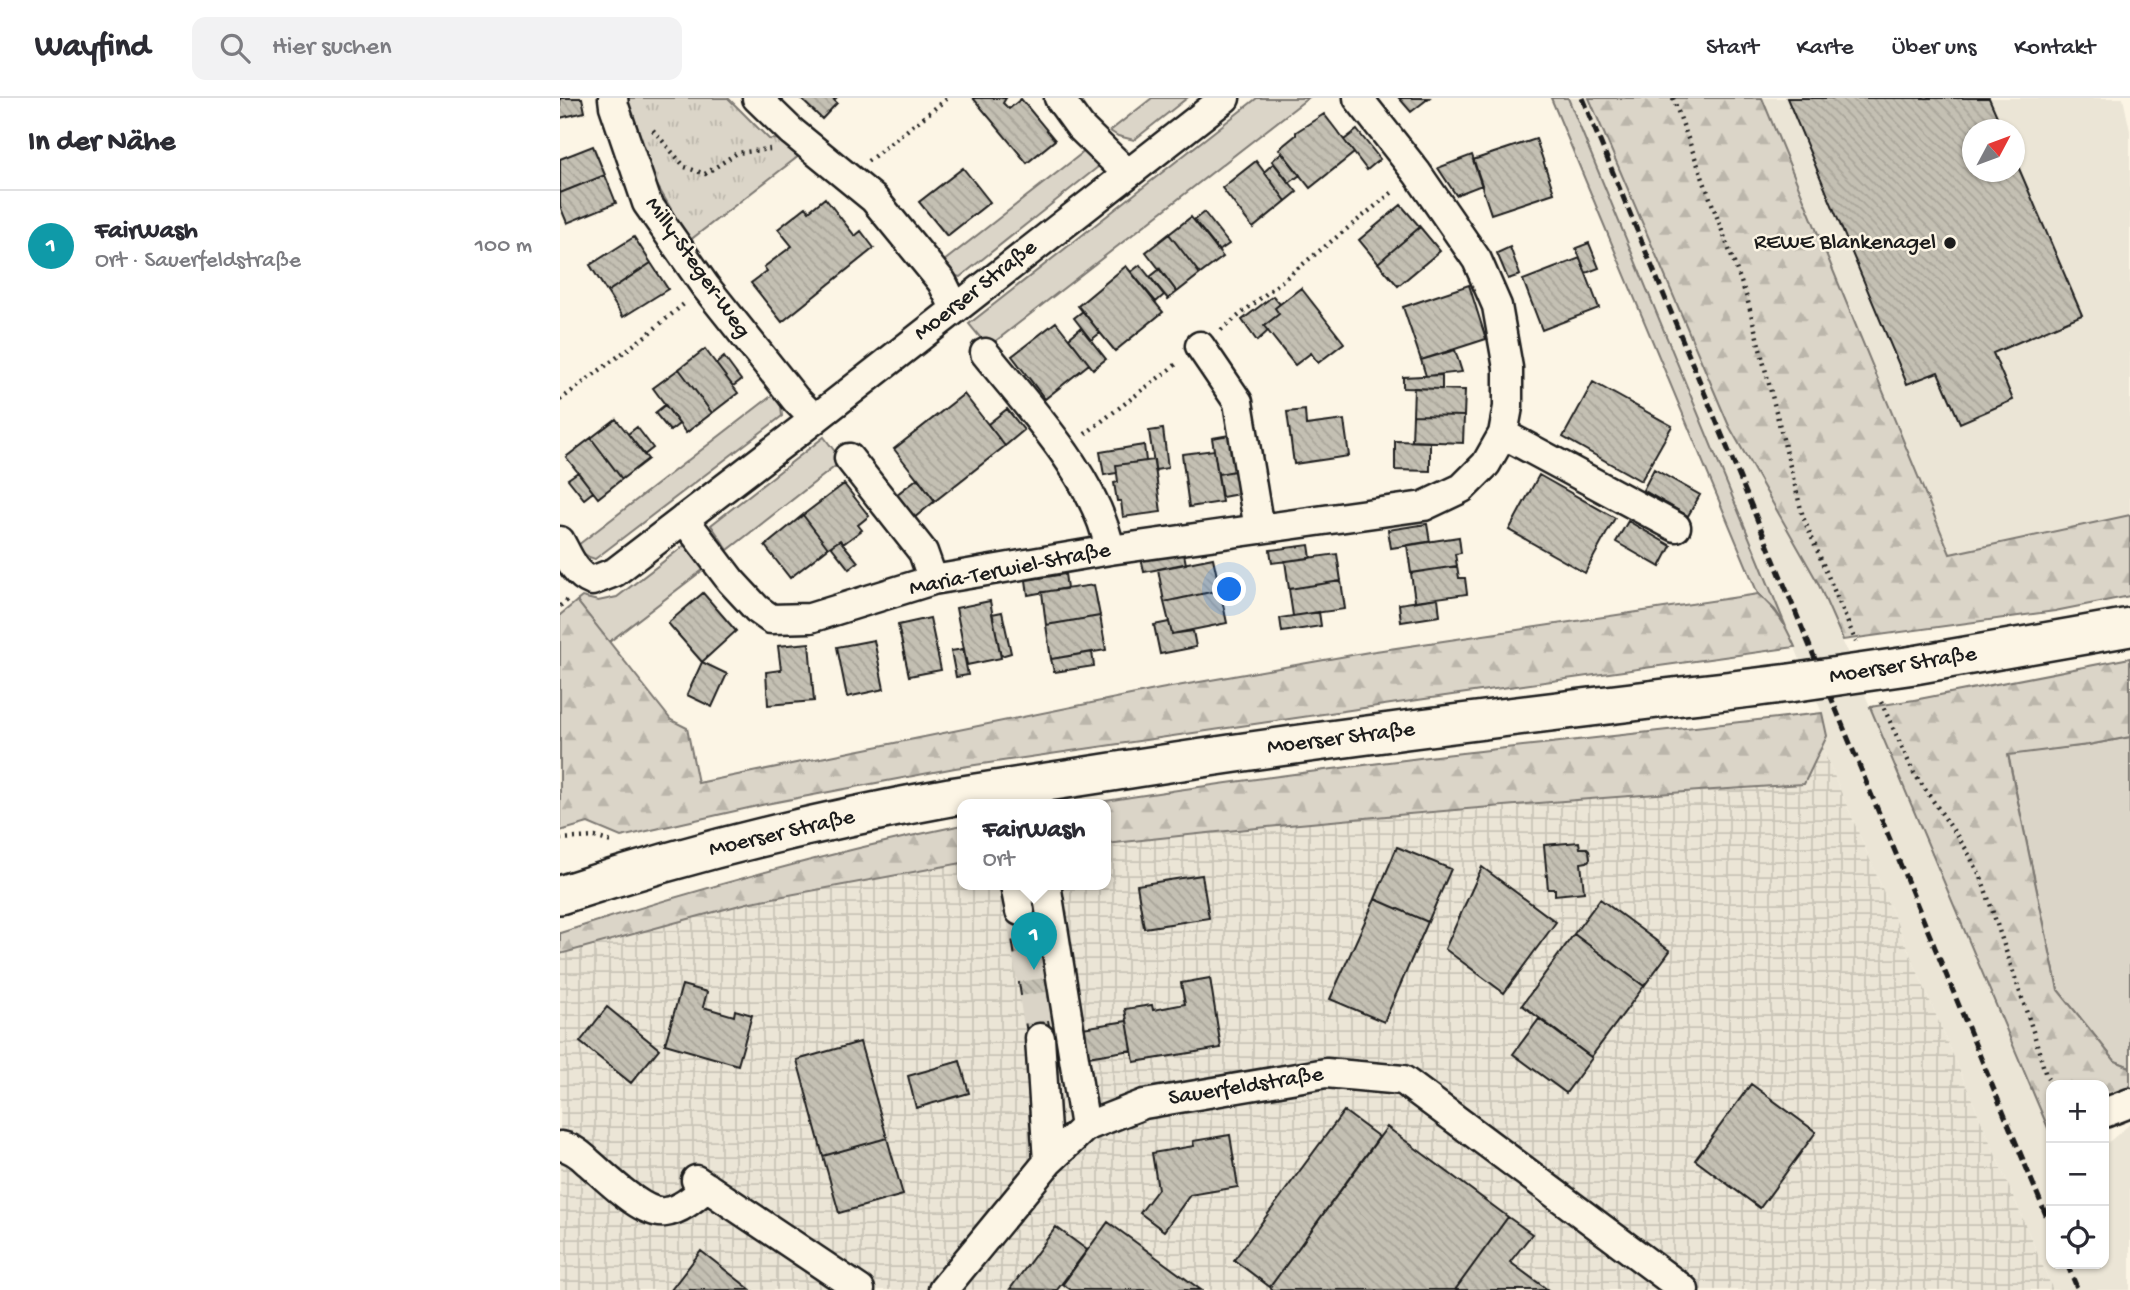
<!DOCTYPE html>
<html lang="de">
<head>
<meta charset="utf-8">
<style>
  body { margin:0; font-family:"Gochi Hand",sans-serif; background:#f2f2f3; color:#2b2b33 }
  .controls { position:absolute; right:21px; bottom:21px; display:grid; overflow:hidden; border-radius:14px; box-shadow:0 2px 5px #0004 }
  .controls button { width:63px; height:63px; display:grid; place-items:center; padding:0; border:0; border-bottom:2px solid #e1e1e2; background:#fff; color:#2b2b33; font:35px sans-serif }
  .compass { position:absolute; left:1402px; top:21px; width:63px; height:63px; border-radius:50%; background:#fff; box-shadow:0 2px 5px #0004; rotate:49deg }
  .you { position:absolute; left:670px; top:492px; width:24px; height:24px; margin:-18px; border:5px solid #fff; border-radius:50%; background:#1a73e8; box-shadow:0 0 0 10px #1a73e833 }
  .badge { display:grid; place-items:center; width:46px; height:46px; border-radius:50%; background:#1c1c1c; color:#fff; font-size:23px; font-weight:700 }
  .pin { position:absolute; translate:-50% -58px; filter:drop-shadow(0 2px 4px #0008) }
  .pin::after { content:''; position:absolute; top:37px; width:24px; height:21px; background:inherit; clip-path:polygon(0 0,100% 0,50% 100%) }
  .popup { position:absolute; left:397px; top:701px; width:154px; height:91px; box-sizing:border-box; display:grid; place-content:center; border-radius:14px; background:#fff; filter:drop-shadow(0 2px 5px #0005); font-size:23px; white-space:nowrap; color:#7c7c81 }
  .popup b { font-size:26px; color:#2b2b33 }
  .popup::after { content:''; position:absolute; left:50%; top:100%; margin-left:-14px; border:14px solid transparent; border-top-color:#fff }
  .list { margin:0; padding:0; list-style:none }
  h2 { display:flex; justify-content:space-between; align-items:center; height:91px; margin:0; padding:0 28px; font-size:30px }
  h2 small { font-size:23px; font-weight:400; color:#7c7c81 }
  .list li { display:grid; grid-template-columns:46px 1fr auto; gap:21px; align-items:center; box-sizing:border-box; height:112px; padding:0 28px; border-top:2px solid #e1e1e2 }
  .list b { display:block; font-size:26px; white-space:nowrap }
  .list p { margin:0; font-size:23px; white-space:nowrap; color:#7c7c81 }
  .list em { font-size:23px; font-style:normal; color:#7c7c81 }
  .icon { flex:none; width:38px; height:38px; fill:none; stroke:currentColor; stroke-width:2; stroke-linecap:round; stroke-linejoin:round }
  .map { position:relative; flex:none; width:1570px; height:1192px; overflow:hidden }
  header { display:flex; align-items:center; gap:42px; box-sizing:border-box; height:98px; padding:0 35px; background:#fff; border-bottom:2px solid #e1e1e2 }
  header strong { font-size:33px }
  nav { display:flex; gap:38px; margin-inline-start:auto; font-size:24px }
  .search { width:490px; height:63px; background:#f2f2f3; display:flex; align-items:center; gap:18px; box-sizing:border-box; padding:0 24px; border-radius:14px; color:#7c7c81; font-size:26px }
  main { display:flex }
  aside { flex:1; background:#fff }
  .map>svg:first-child { display:block }
</style>
</head>
<body>
<header>
<strong>Wayfind</strong>
<div class="search"><svg class="icon" aria-label="search" viewBox="0 0 24 24"><circle cx="10" cy="10" r="6"/><path d="M15 15l6 6"/></svg>Hier suchen</div>
<nav><a>Start</a><a>Karte</a><a>Über uns</a><a>Kontakt</a></nav>
</header>
<main>
<aside>
<h2>In der Nähe<small></small></h2>
<ul class="list">
<li><span class="badge" style="background:#0f9aa8">1</span><div><b>FairWash</b><p>Ort · Sauerfeldstraße</p></div><em>100 m</em></li>
</ul>
</aside>
<div class="map">
<svg width="1570" height="1192" viewBox="0 0 1570 1192">
  <defs>
    <pattern id="industrial-grid" width="8" height="8" patternUnits="userSpaceOnUse" patternTransform="scale(1.75)"><rect width="8" height="8" fill="#ebe5d6"/><path d="M0 4h8M4 0v8" fill="none" stroke="#c9c4b7"/></pattern>
    <pattern id="forest-firs" width="22" height="20" patternUnits="userSpaceOnUse" patternTransform="scale(1.75)"><rect width="22" height="20" fill="#dbd5c8"/><path d="M5 1l3.5 6h-7zM16 11l3.5 6h-7z" fill="#bbb6ab"/></pattern>
    <pattern id="park-tufts" width="24" height="20" patternUnits="userSpaceOnUse" patternTransform="scale(1.75)"><rect width="24" height="20" fill="#dbd5c8"/><path d="M3 7l-1-3M5 7V3M7 7l1-3M15 17l-1-3M17 17v-4M19 17l1-3" fill="none" stroke="#bbb6ab"/></pattern>
    <pattern id="building-back-hatch" width="6" height="6" patternUnits="userSpaceOnUse" patternTransform="scale(1.75)"><rect width="6" height="6" fill="#c4c0b3"/><path d="M-1 5l2 2M0 0l6 6M5-1l2 2" fill="none" stroke="#a8a499"/></pattern>
  </defs>
  <rect width="100%" height="100%" fill="#fcf5e5"/>
  <filter id="ink" filterUnits="userSpaceOnUse"><feTurbulence type="fractalNoise" baseFrequency=".0143" numOctaves="2"/><feDisplacementMap in="SourceGraphic" scale="14" xChannelSelector="R" yChannelSelector="G"/><feConvolveMatrix kernelMatrix="1 2 1 2 8 2 1 2 1" color-interpolation-filters="sRGB"/></filter>
  <g filter="url(#ink)">
    <!-- built -->
    <path fill="#ebe5d6" fill-rule="evenodd" d="M1008 0H1029L1169 328 1258 485 1491 1037V1166H1544V1048L1570 1026V1192H1493L1262 649 1267 637 1262 615Z
      M1202 0H1563L1570 33V417L1390 456ZM1412 32H1454V74H1412Z"/>
    <!-- industrial -->
    <path fill="url(#industrial-grid)" d="M1262 649 1493 1192H0V856L191 804 402 765V786H546V746L651 734 1059 698 1243 686Z"/>
    <!-- green -->
    <path fill="#dbd5c8" stroke="#7c7872" stroke-width="2" d="M592 0H627L574 42 558 38 550 33Z
      M697 0H748L428 249 409 226Z
      M991 0H1008L1226 529 1215 512 1198 496Z
      M530 49 539 65 538 69 400 179 390 176 379 167Z
      M214 296 221 308 222 318 35 461C27 459 21 455 18 447Z
      M264 339 282 363 168 452 151 427Z
      M125 447 133 450 148 468 49 544 17 503 22 499 38 503 57 499Z
      M1570 639V969L1555 963 1498 892 1448 656 1528 647Z"/>
    <!-- forest -->
    <path fill="url(#forest-firs)" stroke="#7c7872" stroke-width="2" d="M1029 0H1202L1390 456 1570 417V498L1495 513 1283 542 1258 485 1169 328Z
      M1198 496C1218 514 1224 524 1235 549L892 597 395 670 206 706 61 739 28 725 0 733V517L17 503 111 622 127 630 138 685 600 591 809 554Z
      M1570 560V639L1528 647 1448 657 1498 892 1555 963 1570 969V992L1544 998V987H1491V1037L1310 609 1354 602Z
      M1262 615 1267 638 1244 686C1011 701 778 720 546 746V706H527C771 667 1017 642 1262 615Z
      M402 727V765L191 804 0 856V835C133 792 266 755 402 727Z"/>
    <!-- park -->
    <path fill="url(#park-tufts)" stroke="#7c7872" stroke-width="2" d="M63 0H168L209 41 227 42 244 54 125 146 112 129 114 116 94 82 79 37 68 29Z"/>
    <!-- building -->
    <path fill="url(#building-back-hatch)" stroke="#1c1c1c" stroke-width="2" d="M0 0H22L25 14 0 20Z
      M240 0H276L274 2 277 5 262 21Z
      M413 0H446L443 5 449 11 461 1 495 42 467 65Z
      M839 0H869L851 14Z
      M1227 0H1429L1443 32H1412V74H1454V59L1522 217 1433 255 1453 302 1400 325 1378 274 1347 286Z
      M764 16 794 55 750 90 719 51 736 37V34Z
      M797 32 820 61 807 72 784 42Z
      M976 41 994 95 931 116 913 62Z
      M33 48 45 77 0 95V61Z
      M722 54 740 77 729 85 712 63Z
      M912 57 922 87 896 97 878 70Z
      M696 63 726 103 693 130 662 90Z
      M714 65 737 94 726 103 704 74Z
      M403 70 430 104 387 138 359 104Z
      M45 77 56 105 7 125 0 108V95Z
      M265 100 295 138 301 133 314 150 222 224 191 185 207 173 204 169 232 148 218 131 246 109 249 113Z
      M841 107 860 129 818 165 799 142Z
      M644 114 669 146 659 153 634 122Z
      M631 119 663 159 640 176 609 136Z
      M860 129 880 153 838 188 818 165Z
      M609 136 640 176 617 194 586 154Z
      M74 139 91 165 47 194 30 167Z
      M1029 145 1039 170 1026 175 1016 150Z
      M950 149 960 177 948 181 937 155Z
      M1020 160 1039 210 982 232 963 182Z
      M91 165 108 191 63 219 47 194Z
      M580 167 604 197 596 204 571 174Z
      M566 168 603 214 555 253 518 208Z
      M600 171 617 194 608 201 590 179Z
      M909 187 926 241 861 262 843 209Z
      M741 190 784 245 758 265 751 255 735 267 704 228 719 216 715 210Z
      M713 198 720 206 715 210 719 216 704 228 708 233 697 243 682 222Z
      M523 213 540 235 531 242 514 220Z
      M496 224 529 266 485 301 452 258Z
      M521 230 546 261 533 271 509 240Z
      M145 251 178 295 152 315 119 271Z
      M895 252 902 274 866 278 861 262Z
      M164 259 181 282 173 288 156 266Z
      M119 271 152 315 126 335 93 290Z
      M882 277V291L843 290V279Z
      M1033 284 1112 328 1081 383 1003 339Z
      M854 290 905 292 904 318 853 317Z
      M404 296 445 348 375 403 334 351Z
      M105 307 119 326 110 333 95 315Z
      M447 311 464 332 445 348 428 326Z
      M745 312 746 327 784 322 789 358 734 366 727 314Z
      M853 317 904 318 903 345 852 343Z
      M56 321 88 361 62 381 31 340Z
      M77 329 93 350 84 357 68 336Z
      M603 331 608 370 595 372 589 333Z
      M670 337 675 373 658 376 652 340Z
      M31 340 62 381 38 400 6 359Z
      M835 343 870 344V373L835 372Z
      M584 347 586 363 556 367 557 375 544 377 540 354Z
      M654 352 662 404 629 409 622 356Z
      M594 362 601 414 563 419 561 403H557L554 385 558 384 556 367Z
      M1094 371 1140 397 1128 418 1083 392Z
      M675 373 679 396 662 399 658 376Z
      M18 374 33 394 24 401 8 381Z
      M979 377 1055 420 1025 475 949 432Z
      M358 380 375 403 354 420 336 397Z
      M284 386 309 418 298 427 302 432 283 446 280 442 268 450 243 417Z
      M243 417 268 450 230 480 205 448Z
      M1068 423 1111 448 1100 469 1056 444Z
      M867 426 870 444 831 450 828 432Z
      M899 439 901 455 895 456 897 468 851 475 847 447Z
      M280 442 298 464 289 471 271 448Z
      M749 447 751 460 712 465 710 452Z
      M623 451 626 466 584 474 581 459Z
      M777 456 781 483 729 491 725 463Z
      M653 460 660 492 604 504 598 471Z
      M897 468 899 480H905L907 496 855 503 851 475Z
      M505 476 507 490 468 497 466 482Z
      M781 483 785 511 733 518 729 491Z
      M534 487 540 518 486 527 482 494Z
      M660 492 667 525 612 536 604 504Z
      M143 495 176 533 142 564 108 525Z
      M878 500 880 518 841 524 839 506Z
      M430 503 441 560 407 567 396 510Z
      M442 514 451 555 441 558 432 516Z
      M759 514 761 528 722 534 720 520Z
      M540 518 546 552 491 561 486 527Z
      M370 520 381 572 349 578 338 527Z
      M609 524 612 536 633 533 636 549 600 556 594 527Z
      M314 542 324 591 287 599 277 549Z
      M249 545 254 603 208 607 206 574 221 572 218 548Z
      M403 551 408 577 396 579 391 553Z
      M532 554 534 568 494 574 491 561Z
      M142 564 167 576 152 609 127 597Z
      M1019 744 1020 750H1027L1029 752 1030 761 1027 764 1021 765 1024 794 995 797V791H988L984 747Z
      M837 749 891 771 868 824 815 801Z
      M922 769 996 824 944 895 885 851Z
      M642 777 649 820 584 830 577 787Z
      M815 801 868 824 824 924 770 901Z
      M1040 801 1110 853 1084 888 1014 836Z
      M481 811 495 898 484 900 491 938 468 942 448 815Z
      M1014 836 1084 888 1031 959 962 907Z
      M650 880 661 950 574 964 565 911 592 907 593 912 625 906 621 885Z
      M122 887 147 894 143 909 174 918 175 912 192 917 178 967 105 946Z
      M47 909 99 951 71 985 20 944Z
      M979 921 1032 960 1006 995 953 956Z
      M567 923 572 952 527 959 522 930Z
      M300 944 327 1040 263 1058 237 962Z
      M400 963 409 995 356 1010 348 978Z
      M1191 986 1256 1034 1200 1110 1135 1062Z
      M784 1013 819 1039 710 1189 674 1162Z
      M827 1029 948 1119 895 1192H713L710 1189Z
      M670 1037 678 1089 630 1097 604 1133 580 1115 598 1091 592 1055 634 1048 633 1043Z
      M327 1040 343 1097 279 1115 263 1058Z
      M948 1119 972 1136 950 1164 988 1192H895Z
      M548 1124 641 1192H511L503 1186Z
      M496 1129 527 1152 497 1192 450 1191Z
      M141 1153 191 1192H111Z"/>
    <g fill="none" stroke-linecap="round" stroke-linejoin="round">
      <!-- minor-tunnel -->
      <path stroke="#dad4c7" stroke-width="28" stroke-dasharray="28 14" stroke-linecap="butt" d="M460 813 480 940"/>
      <defs>
        <path id="minor" d="M53 0 54 8 87 105 145 188 236 302 255 321
          M197 0 231 33 314 101 382 184 395 210
          M499 0 520 29 567 75
          M640 248 678 304 699 431
          M425 255C469 310 537 381 550 452
          M943 336 1116 429
          M289 360 363 454 373 482
          M124 421 171 483 197 511 211 521 250 520 373 482 550 452 864 408 902 390 926 366 943 336 948 309V270L937 208 917 162 857 75 798 0
          M0 443C8 458 15 477 32 483L55 474 255 321 665 0
          M486 786 525 1029
          M460 813 455 787 467 786
          M480 940 488 1064
          M1544 1015 1570 1005
          M0 1048C10 1049 21 1057 28 1064 45 1078 82 1117 105 1114 121 1112 135 1099 147 1089
          M136 1082 300 1192
          M383 1192 488 1064 525 1029 584 1006 766 975 843 982 1124 1192"/>
        <path id="major" d="M1354 567 1570 529
          M0 797C127 755 258 723 390 699 439 691 489 684 539 676 768 639 999 613 1230 585"/>
      </defs>
      <!-- minor casing -->
      <use href="#minor" stroke="#1c1c1c" stroke-width="33"/>
      <!-- major casing -->
      <use href="#major" stroke="#1c1c1c" stroke-width="42"/>
      <!-- path -->
      <path stroke="#1c1c1c" stroke-width="4.5" stroke-dasharray="2 5" stroke-linecap="butt" d="M1113 0 1187 200 1243 419 1296 544
        M93 32 125 69 145 76 177 55 210 51
        M308 63 388 0
        M661 232 834 93
        M0 302 88 236 125 205
        M525 336 618 265
        M0 508 9 501
        M1321 604 1354 675 1406 751 1421 779 1474 936 1486 978 1492 987
        M0 741 35 739 55 745"/>
      <!-- minor -->
      <use href="#minor" stroke="#fcf5e5" stroke-width="28"/>
      <!-- major -->
      <use href="#major" stroke="#fcf5e5" stroke-width="37"/>
      <!-- rail -->
      <path stroke="#1c1c1c" stroke-width="5" stroke-dasharray="10 5" stroke-linecap="butt" d="M1022 0 1491 1129
        M1507 1166 1518 1192"/>
      <defs>
        <path id="major-bridge" d="M1230 585 1354 567"/>
      </defs>
      <!-- major-bridge casing -->
      <use href="#major-bridge" stroke="#1c1c1c" stroke-width="42" stroke-linecap="butt"/>
      <!-- major-bridge -->
      <use href="#major-bridge" stroke="#fcf5e5" stroke-width="37"/>
    </g>
  </g>
  <!-- markers -->
  <circle fill="#1c1c1c" stroke="#fcf5e5" stroke-width="2.5" cx="1390" cy="145" r="7"/>
  <g text-anchor="middle" dominant-baseline="central" stroke-width="5" stroke-linejoin="round" paint-order="stroke">
    <!-- poi labels -->
    <g font-size="23" fill="#1c1c1c" stroke="#fcf5e5" text-anchor="end">
      <text x="1376" y="145">REWE Blankenagel</text>
    </g>
    <!-- street labels -->
    <g font-size="23" fill="#1c1c1c" stroke="#fcf5e5">
      <text transform="translate(137 170) rotate(55)">Milly-Steger-Weg</text>
      <text transform="translate(416 193) rotate(-38)">Moerser Straße</text>
      <text transform="translate(450 472) rotate(-11)">Maria-Terwiel-Straße</text>
      <text transform="translate(1343 568) rotate(-9)">Moerser Straße</text>
      <text transform="translate(781 641) rotate(-7)">Moerser Straße</text>
      <text transform="translate(222 736) rotate(-13)">Moerser Straße</text>
      <text transform="translate(686 989) rotate(-9)">Sauerfeldstraße</text>
    </g>
  </g>
</svg>
<div class="controls">
<button>+</button>
<button>−</button>
<button><svg class="icon" aria-label="locate" viewBox="0 0 24 24"><circle cx="12" cy="12" r="6"/><path d="M12 2v4M12 18v4M2 12h4M18 12h4"/></svg></button>
</div>
<svg class="compass" viewBox="-18 -18 36 36"><path d="M0-13l5 13h-10z" fill="#e53935"/><path d="M0 13l5-13h-10z" fill="#7c7c81"/></svg>
<div class="you"></div>
<div class="pin badge" style="left:474px;top:872px;background:#0f9aa8">1</div>
<div class="popup"><b>FairWash</b>Ort</div>
</div>
</main>
</body>
</html>
